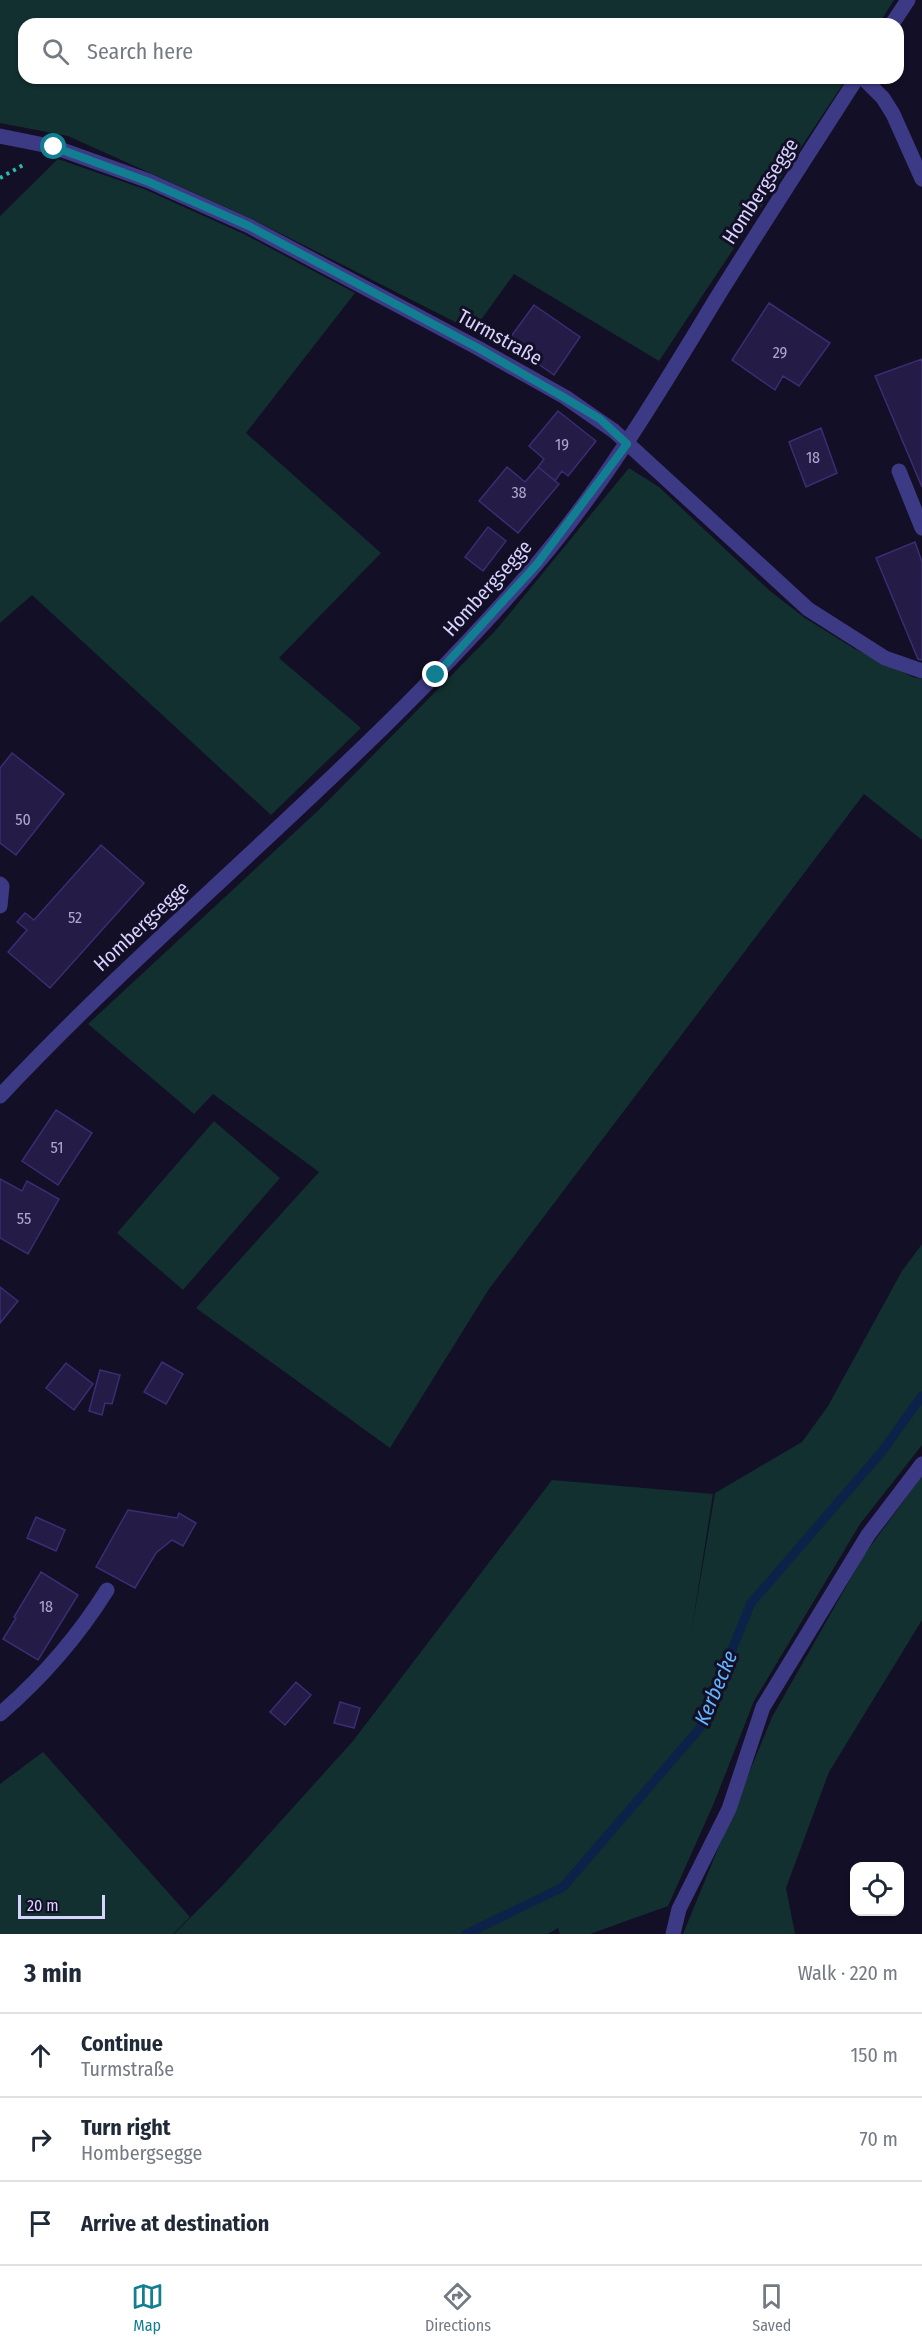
<!DOCTYPE html>
<html lang="en">
<head>
<meta charset="utf-8">
<style>
  body { margin:0; font-family:"Fira Sans Condensed",sans-serif; background:#f2f2f3; color:#1f2937 }
  .controls { position:absolute; right:18px; bottom:18px; display:grid; overflow:hidden; border-radius:12px; box-shadow:0 2px 4px #0004 }
  .controls button { width:54px; height:54px; display:grid; place-items:center; padding:0; border:0; border-bottom:2px solid #e0e1e3; background:#fff; color:#1f2937; font:30px sans-serif }
  .scale { position:absolute; left:18px; bottom:15px; width:87px; box-sizing:border-box; padding-left:6px; border:3px solid #d9d4ff; border-top:0; font-size:16px; line-height:21px; white-space:nowrap; color:#d9d4ff; -webkit-text-stroke:4px #130f26; paint-order:stroke }
  .stop { position:absolute; width:18px; height:18px; margin:-14px; border:4px solid #117e91; border-radius:50%; background:#fff }
  .stop.end { background:#117e91; border-color:#fff; box-shadow:0 2px 6px #0008 }
  .list { margin:0; padding:0; list-style:none }
  h2 { display:flex; justify-content:space-between; align-items:center; height:78px; margin:0; padding:0 24px; font-size:26px }
  h2 small { font-size:20px; font-weight:400; color:#747a83 }
  .list li { display:grid; grid-template-columns:39px 1fr auto; gap:18px; align-items:center; box-sizing:border-box; height:84px; padding:0 24px; border-top:2px solid #e0e1e3 }
  .list b { display:block; font-size:22px; white-space:nowrap }
  .list p { margin:0; font-size:20px; white-space:nowrap; color:#747a83 }
  .list em { font-size:20px; font-style:normal; color:#747a83 }
  .icon { flex:none; width:33px; height:33px; fill:none; stroke:currentColor; stroke-width:2; stroke-linecap:round; stroke-linejoin:round }
  .map { position:relative; flex:none; width:922px; height:1934px; overflow:hidden }
  .search { position:absolute; background:#fff; box-shadow:0 2px 4px #0004; left:18px; right:18px; top:18px; height:66px; display:flex; align-items:center; gap:15px; box-sizing:border-box; padding:0 21px; border-radius:18px; color:#747a83; font-size:22px }
  .sheet { height:330px; background:#fff }
  nav { display:flex; justify-content:space-around; align-items:center; box-sizing:border-box; height:84px; border-top:2px solid #e0e1e3; background:#fff; font-size:16px; color:#747a83 }
  nav a { display:grid; justify-items:center; gap:3px }
  nav .on { color:#117e91 }
  .map>svg:first-child { display:block }
</style>
</head>
<body>
<div class="map">
<svg width="922" height="1934" viewBox="0 0 922 1934">
  <rect width="100%" height="100%" fill="#130f26"/>
  <!-- green -->
  <path fill="#12302f" d="M0 0H894L879 24H24V78H847L659 361 514 274 473 331 252 219 68 136 0 123Z
    M58 159 144 189 244 234 355 293 246 433 381 553 279 658 361 728 271 815 32 595 0 623V216Z
    M629 468 659 487 770 591 805 618 855 649 913 677 922 679V840L864 794 489 1289 390 1448 196 1308 319 1172 213 1094 194 1114 88 1024 322 807 496 630Z
    M214 1121 280 1178 183 1290 117 1233Z
    M922 1244V1445L860 1524 754 1701 714 1803 668 1906 590 1934H560L558 1928 548 1934H174L223 1885 353 1741 552 1480 713 1494 691 1634 715 1493 802 1442 828 1406 902 1271Z
    M922 1476V1620L829 1772 786 1888 795 1934H683L772 1717 864 1555Z
    M43 1752 190 1917 173 1934H0V1784Z"/>
  <g fill="none" stroke-linecap="round" stroke-linejoin="round">
    <!-- stream -->
    <path stroke="#0c2248" stroke-width="9" d="M466 1934 563 1887 700 1728 751 1603 880 1454 922 1396"/>
  </g>
  <!-- building -->
  <path fill="#241b47" stroke="#3b2d73" stroke-width="1.5" d="M769 303 830 343 799 386 783 376 775 390 732 360Z
    M534 305 580 337 554 375 507 342Z
    M922 359V487L875 376Z
    M558 411 596 441 568 476 562 471 555 481 538 467 544 459 529 446Z
    M821 428 837 473 806 487 789 442Z
    M507 467 525 482 538 467 559 484 518 533 479 501Z
    M488 527 506 541 483 571 465 557Z
    M915 542 922 562V660L918 659 876 558Z
    M12 753 64 794 16 855 0 843V768Z
    M101 845 144 883 50 988 8 952 27 930 17 922 25 913 34 920Z
    M56 1110 92 1133 58 1185 22 1161Z
    M0 1179 22 1191 27 1181 59 1199 28 1254 0 1238Z
    M0 1287 18 1301 0 1323Z
    M162 1362 183 1374 166 1404 144 1392Z
    M66 1363 93 1384 74 1410 46 1388Z
    M100 1370 120 1375 112 1404 105 1403 102 1415 89 1411Z
    M128 1510 177 1518 179 1513 196 1523 183 1546 172 1540 156 1553 135 1588 96 1567Z
    M36 1517 65 1530 56 1551 27 1538Z
    M41 1572 78 1595 38 1660 3 1639 16 1618 14 1617Z
    M296 1682 311 1695 285 1725 270 1712Z
    M340 1702 360 1708 354 1728 334 1723Z"/>
  <g fill="none" stroke-linecap="round" stroke-linejoin="round">
    <!-- path -->
    <path stroke="#2fb8b0" stroke-width="4" stroke-dasharray="3 4.5" stroke-linecap="butt" d="M0 178 25 164"/>
    <!-- lane -->
    <path stroke="#3d3a85" stroke-width="15" d="M863 78 883 98 893 114 922 179
      M899 471 922 528
      M0 884 2 886 0 906
      M673 1934 679 1909 729 1809 763 1707 868 1535 922 1464"/>
    <!-- street -->
    <path stroke="#3d3a85" stroke-width="15" d="M892 24 908 0
      M0 136 54 147 149 181 249 226 478 348 565 397 614 431 808 609 885 658 922 671
      M0 1096C172 913 372 758 535 566 605 484 660 391 716 299 762 225 810 151 857 78
      M0 1714C43 1677 77 1638 107 1590"/>
  </g>
  <g fill="none" stroke-linecap="round" stroke-linejoin="round">
    <!-- route -->
    <path stroke="#117e91" stroke-width="8" d="M54 147 149 182 249 226 478 348 565 398 600 419 627 444 537 564 436 675"/>
  </g>
  <g text-anchor="middle" dominant-baseline="central" stroke-width="6" stroke-linejoin="round" paint-order="stroke">
    <!-- number labels -->
    <g font-size="16" fill="#aca6d1">
      <text x="780" y="352">29</text>
      <text x="562" y="444">19</text>
      <text x="813" y="457">18</text>
      <text x="519" y="492">38</text>
      <text x="23" y="819">50</text>
      <text x="75" y="917">52</text>
      <text x="57" y="1147">51</text>
      <text x="24" y="1218">55</text>
      <text x="46" y="1606">18</text>
    </g>
    <!-- street labels -->
    <g font-size="20" fill="#d9d4ff" stroke="#130f26">
      <text transform="translate(760 191) rotate(-57)">Hombergsegge</text>
      <text transform="translate(500 337) rotate(29)">Turmstraße</text>
      <text transform="translate(487 588) rotate(-48)">Hombergsegge</text>
      <text transform="translate(141 926) rotate(-43)">Hombergsegge</text>
    </g>
    <!-- water labels -->
    <g font-size="21" font-style="italic" fill="#62b6ff" stroke="#130f26">
      <text transform="translate(716 1688) rotate(-67)">Kerbecke</text>
    </g>
  </g>
</svg>
<div class="controls">
<button><svg class="icon" aria-label="locate" viewBox="0 0 24 24"><circle cx="12" cy="12" r="6"/><path d="M12 2v4M12 18v4M2 12h4M18 12h4"/></svg></button>
</div>
<div class="scale">20 m</div>
<div class="stop" style="left:54px;top:147px"></div>
<div class="stop end" style="left:436px;top:675px"></div>
<div class="search"><svg class="icon" aria-label="search" viewBox="0 0 24 24"><circle cx="10" cy="10" r="6"/><path d="M15 15l6 6"/></svg>Search here</div>
</div>
<section class="sheet">
<h2>3 min<small>Walk · 220 m</small></h2>
<ul class="list">
<li><svg class="icon" aria-label="ahead" viewBox="0 0 24 24"><path d="M12 20V5M6 11l6-6 6 6"/></svg><div><b>Continue</b><p>Turmstraße</p></div><em>150 m</em></li>
<li><svg class="icon" aria-label="right" viewBox="0 0 24 24"><path d="M7 20v-9h11M14 6l5 5-5 5"/></svg><div><b>Turn right</b><p>Hombergsegge</p></div><em>70 m</em></li>
<li><svg class="icon" aria-label="arrive" viewBox="0 0 24 24"><path d="M6 21V4h12l-3 4 3 4H6"/></svg><div><b>Arrive at destination</b></div></li>
</ul>
</section>
<nav>
<a class="on"><svg class="icon" aria-label="map" viewBox="0 0 24 24"><path d="M3 6l6-2 6 2 6-2v14l-6 2-6-2-6 2zM9 4v14M15 6v14"/></svg>Map</a>
<a><svg class="icon" aria-label="directions" viewBox="0 0 24 24"><path d="M12 3l9 9-9 9-9-9zM9 14v-3h6M13 9l2 2-2 2"/></svg>Directions</a>
<a><svg class="icon" aria-label="saved" viewBox="0 0 24 24"><path d="M7 4h10v16l-5-4-5 4z"/></svg>Saved</a>
</nav>
</body>
</html>
